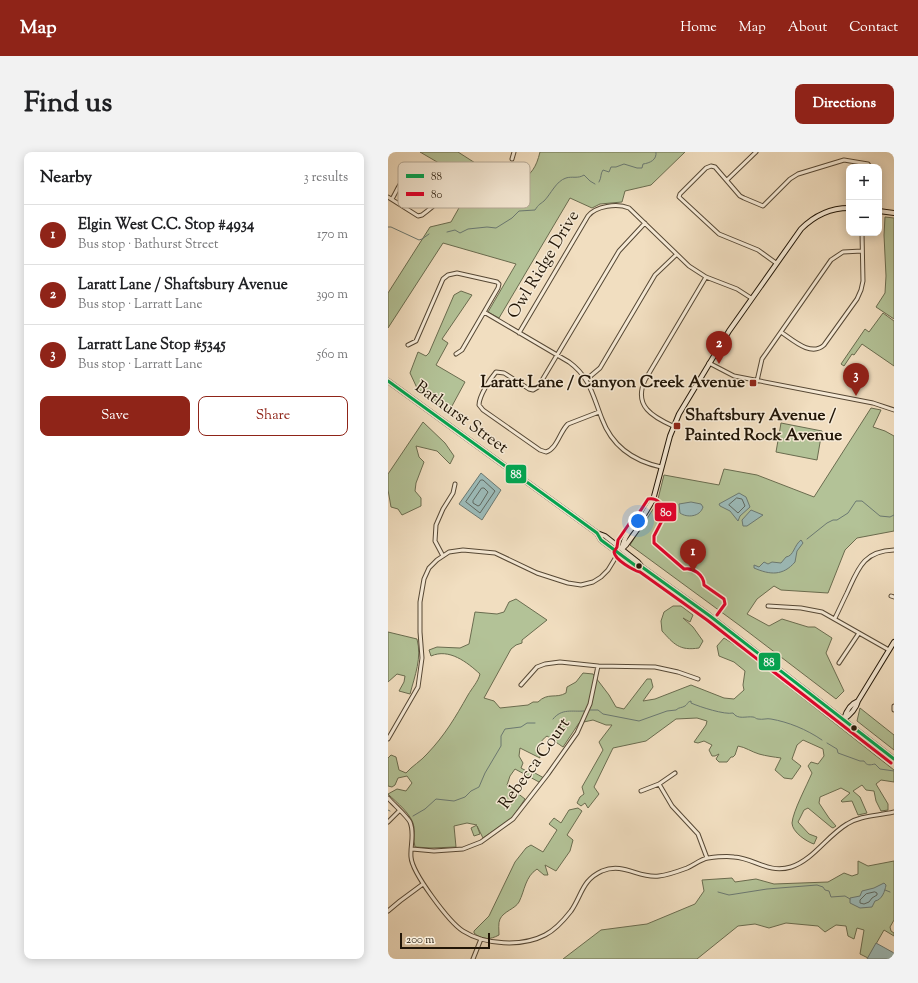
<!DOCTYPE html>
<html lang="en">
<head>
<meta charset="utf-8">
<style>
  body { margin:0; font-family:"Sorts Mill Goudy",serif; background:#f2f2f2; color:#202124 }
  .controls { position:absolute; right:12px; top:12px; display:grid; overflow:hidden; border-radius:8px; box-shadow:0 2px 10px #0003 }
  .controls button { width:36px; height:36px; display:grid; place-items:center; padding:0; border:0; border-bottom:1px solid #e0e0e0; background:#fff; color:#202124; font:20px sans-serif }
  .scale { position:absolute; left:12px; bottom:10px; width:90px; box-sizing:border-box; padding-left:4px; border:2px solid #221607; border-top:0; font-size:11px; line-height:14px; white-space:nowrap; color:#221607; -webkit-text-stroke:3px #f6ead6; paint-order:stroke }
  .you { position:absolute; left:250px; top:369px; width:14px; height:14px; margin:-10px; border:3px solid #fff; border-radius:50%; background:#1a73e8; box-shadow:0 0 0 6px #1a73e833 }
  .badge { display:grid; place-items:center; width:26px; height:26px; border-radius:50%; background:#8f2418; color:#fff; font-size:13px; font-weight:700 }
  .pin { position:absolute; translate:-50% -33px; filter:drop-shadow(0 1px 2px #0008) }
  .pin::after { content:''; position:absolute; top:21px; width:14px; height:12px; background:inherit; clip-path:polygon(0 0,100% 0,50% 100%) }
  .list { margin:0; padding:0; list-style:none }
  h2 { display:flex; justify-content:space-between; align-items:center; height:52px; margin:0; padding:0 16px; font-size:17px }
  h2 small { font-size:13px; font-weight:400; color:#757577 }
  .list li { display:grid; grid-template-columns:26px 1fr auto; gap:12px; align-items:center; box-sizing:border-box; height:60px; padding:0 16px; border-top:1px solid #e0e0e0 }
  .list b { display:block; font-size:15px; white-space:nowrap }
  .list p { margin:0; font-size:13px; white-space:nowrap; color:#757577 }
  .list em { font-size:13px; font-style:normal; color:#757577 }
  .actions { display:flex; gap:8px; padding:12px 16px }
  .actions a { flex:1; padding:9px 0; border:1px solid #8f2418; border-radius:8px; text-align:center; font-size:14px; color:#8f2418 }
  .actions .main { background:#8f2418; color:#fff }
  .map { position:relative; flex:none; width:506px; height:807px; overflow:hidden; border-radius:8px }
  header { display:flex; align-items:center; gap:24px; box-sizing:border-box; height:56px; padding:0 20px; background:#8f2418; color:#fff }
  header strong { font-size:19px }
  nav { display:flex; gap:22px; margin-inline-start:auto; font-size:14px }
  .intro { display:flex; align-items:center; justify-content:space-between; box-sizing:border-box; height:96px; padding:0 24px }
  h1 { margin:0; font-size:28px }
  .button { padding:10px 18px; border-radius:8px; background:#8f2418; color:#fff; font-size:14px; font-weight:700 }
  main { display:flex; gap:24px; padding:0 24px }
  aside { flex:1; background:#fff; border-radius:8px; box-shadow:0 2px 10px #0003 }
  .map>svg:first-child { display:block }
</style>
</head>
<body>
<header>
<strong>Map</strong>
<nav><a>Home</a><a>Map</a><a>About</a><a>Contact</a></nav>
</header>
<div class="intro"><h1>Find us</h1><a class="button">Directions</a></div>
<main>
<aside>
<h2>Nearby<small>3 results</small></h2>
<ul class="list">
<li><span class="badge">1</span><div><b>Elgin West C.C. Stop #4934</b><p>Bus stop · Bathurst Street</p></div><em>170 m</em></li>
<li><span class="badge">2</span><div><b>Laratt Lane / Shaftsbury Avenue</b><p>Bus stop · Larratt Lane</p></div><em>390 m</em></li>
<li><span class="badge">3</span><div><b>Larratt Lane Stop #5345</b><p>Bus stop · Larratt Lane</p></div><em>560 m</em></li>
</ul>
<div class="actions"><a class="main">Save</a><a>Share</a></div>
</aside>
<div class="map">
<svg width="506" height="807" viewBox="0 0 506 807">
  <rect width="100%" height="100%" fill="#f1dec0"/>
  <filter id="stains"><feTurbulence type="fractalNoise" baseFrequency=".005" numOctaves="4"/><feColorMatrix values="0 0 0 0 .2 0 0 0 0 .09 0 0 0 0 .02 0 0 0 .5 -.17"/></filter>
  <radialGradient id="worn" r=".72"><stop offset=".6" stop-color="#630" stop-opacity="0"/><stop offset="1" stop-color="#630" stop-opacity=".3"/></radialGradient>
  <!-- green -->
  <path fill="#b3c297" stroke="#6a6c4f" d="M32 0H70L95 16 100 25 106 29 118 28 130 32C144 21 148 16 152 0H297L263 33 237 39 234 50 212 52 204 56 182 46 111 166 100 160 128 112 55 91 0 176V141L42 75 63 70 85 31Z
    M497 65 506 66V167L488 155 497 141 498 124 496 83Z
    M73 139 84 143 54 187 60 191 48 213 77 230 64 254 66 264 29 236 22 221 30 200 38 204 41 201 66 143Z
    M495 161 506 169V214L474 192 466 203 464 202 456 214 453 212 477 177 481 180Z
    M483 256 493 258 485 275 497 279 506 284V379L469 386 457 398 440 441 393 438 386 434 369 447 359 462 381 474 394 467 420 475H427L444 486 438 501 456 539 448 547 351 473 242 393 269 351 276 323 331 333 336 317 369 323 426 345Z
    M35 270 57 291 66 304 62 312 49 299 28 294 31 305 36 310 28 331 27 339 33 346V354L14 363 10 357 3 355 0 338V322Z
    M393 271 434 279 429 308 388 300Z
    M128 447 159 468 134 488V491L128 493 123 497 96 546 106 549 112 556 140 553 145 550H150C160 540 168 547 178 541L179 535 188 530 195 521 205 522 221 543 228 555 236 557 259 527H263L265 535 255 549 267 547 303 533 336 546 346 547 356 538 355 533 357 519 346 510 331 504 329 494 336 486 349 494 506 618V630L493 628 488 632 500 652V658L493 659 488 649 486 639 478 638 474 633 465 639 472 645 479 661 470 663 464 649 454 650 453 649 462 641 453 636 432 645 431 651 441 666 448 674 445 676 443 675 420 656 416 658 410 670 421 682 429 685 426 692C419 690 404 680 404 671 405 659 419 633 424 621L420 614 423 610 430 612 436 604 435 597 415 588 409 593 404 607 413 614 404 627 396 626 387 618 393 606C386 605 378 604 371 602 364 600 357 595 350 594L347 603 345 605H343L339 610H331L328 607 331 602 327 604H324L321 598 324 593 316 589 310 591 306 590 318 573 319 569 309 566 288 567 258 589 225 596 206 635 211 642 200 656 197 651 193 654 189 651 192 645 196 642 194 635 215 598 211 590 224 573H218L205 568 191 571 175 595 159 584C151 589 150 598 152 606L132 596 131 604 135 611 133 616 142 621 145 620 156 626 152 630H151L127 617 122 624 119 633 137 647 124 666 95 686 89 674 92 682 86 684 83 676 89 673 79 671 66 674 68 695 43 696 27 695C25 688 27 682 26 675 24 662 9 651 0 642L9 637 18 639 24 631 19 624 10 626 7 633 4 635 0 634V606L3 603 8 605 11 618 18 621C24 614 33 609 39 602 57 583 67 566 80 543 84 536 90 530 92 522 79 510 61 496 43 504L41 498 49 495 72 496 81 492 87 460 109 462 116 460 121 450Z
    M285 454H293L305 463 302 470 295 466 305 475 315 489 311 496C291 499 286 492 274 479L273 469 276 460Z
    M0 480 29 487C34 506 27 523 22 542L11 539 16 530 17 524 9 522 0 530Z
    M472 556 506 583V598L469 569Z
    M190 656 194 659 179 683 185 688 182 699 168 719 157 713 160 723H156L149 717C137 725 137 738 131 750 127 757 116 759 112 767 110 771 111 778 111 783 102 788 94 788 86 781V779L101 764 127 710 138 696 143 693 155 700 169 678 161 672 166 666 173 671 181 658Z
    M470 709 480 714 506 709V768L502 775 503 779 506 781V784L496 778 480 806 472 802 476 778 469 776 466 787 460 784 458 774 448 773 437 780 430 774 398 771 381 776 367 772 350 774 309 807H175L213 778 259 772 307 752 316 739 314 728 344 726 347 730 368 727 386 732 440 730 456 721 464 724 470 722Z"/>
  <!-- water -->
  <path fill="#9cbbb9" stroke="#6b7972" d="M93 321 113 338 94 368 71 352Z
    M351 341 358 345 362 355 352 364 350 369 342 359 332 354 331 352Z
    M303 350 313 352 315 355C312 365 299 366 292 361L291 352Z
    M363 358 375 363 359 374H355L354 368Z
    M413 388 415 391 409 399 407 410C395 424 382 423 366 416V413L371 415 376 410 380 412 384 410 393 411 398 405C406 404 406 393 413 388Z
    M496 731 498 733C497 739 494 748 487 749L484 755 472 756 462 751V746L472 744 474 739 486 736Z
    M488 791 506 801V807H479Z"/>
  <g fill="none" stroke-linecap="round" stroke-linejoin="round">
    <!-- shore -->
    <path stroke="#5f6860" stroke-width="1" d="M93 328H95L107 339 92 361 78 350Z
      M94 336H96L100 340 92 353 90 354 85 351V349Z
      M349 346 354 347 357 354 350 361 341 353Z
      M487 740 489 741V743L484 746 481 750 476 752 472 751V748L478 742Z"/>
    <!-- stream -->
    <path stroke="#6b7972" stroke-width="1" d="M211 30C214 25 212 22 215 18L221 20 223 15H228L236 12 249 16H254L255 12C262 11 269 8 268 0
      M0 75H3L31 88 34 87 41 82
      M59 80 67 78 72 81 80 77 99 75 108 76 124 66 131 59 147 58C151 52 151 53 156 49 163 42 168 29 178 26 184 24 190 27 196 23L202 29 207 32
      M419 387 439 371 445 368H449L460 361 468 349H474L492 364 502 365 506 363
      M202 558H210L215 562 251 569 279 559 288 558C291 555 294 556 297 554 300 552 299 550 303 549V551C312 555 337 563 345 561 350 568 358 564 365 565 367 565 368 567 370 567 375 568 379 566 383 567 400 570 418 577 434 588
      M165 567C174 556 184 560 196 559
      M439 591 449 597 450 601 472 609H476C479 614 482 613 487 612L492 617 506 619
      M0 658 2 659
      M25 664 37 657 48 647 66 649 77 645 83 639 91 635 97 621 113 594V584L117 577 133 575 139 571H147
      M497 738 502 740
      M330 740 341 743 379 737 429 733 435 735 437 738 441 739 443 745 457 744 462 747"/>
    <defs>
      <path id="street" d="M124 7 126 0
        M339 28 368 0
        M0 45 30 64 34 63C40 58 50 52 53 45 57 34 32 25 25 21 15 22 9 39 4 47
        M388 111 370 98 331 82 291 45 292 42 318 16 323 14 327 15 352 44 356 46 375 54 402 27 410 22 456 8 480 12 482 15
        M96 160 181 210C202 225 205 244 214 267 224 294 246 309 273 315
        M393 180C405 188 423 205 436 193L469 147 473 138 475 129 474 81
        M131 181 200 64C208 54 229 51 241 56L301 114 318 125 349 137 363 146
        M20 193 28 189 55 127 60 123 69 121 109 130 111 132 110 136 74 198 68 202
        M321 211 346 224 485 251 506 258
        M199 227 212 216 267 123 288 103
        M369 229 374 207 443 108 455 100 474 99
        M211 260 180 272C172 279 169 297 158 300L152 298 95 258 91 253C91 244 102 227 108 220L116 221 141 237 145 238 150 235 231 99 257 71
        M285 274C265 265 245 254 257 228L318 125
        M55 404 47 389 48 373 55 357 65 341 67 332
        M503 444 506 445
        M380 454 413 456 434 460 501 498
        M447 466C451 458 455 449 459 441 470 417 475 399 506 398
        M451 511 471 481
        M133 533 149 515 157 512 172 510 210 514 267 515 290 520 310 527
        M506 554V558
        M0 587 30 535 34 506 32 480V450L36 427 41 416 49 408 61 400 75 398 107 401 149 421 180 431 193 433 205 430 213 425 220 418 231 400
        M287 621 271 632 284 654 310 682 319 706
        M253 639 271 632
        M0 646C5 652 19 664 22 670 27 682 22 693 23 705 24 721 61 770 75 779 97 793 134 795 157 783 167 778 176 768 183 759 194 743 194 728 214 719 236 710 251 727 271 724 280 723 291 719 299 716 306 713 313 707 320 706 328 705 338 704 346 705 366 706 380 722 403 715 425 708 439 684 459 672 473 663 490 664 506 660
        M0 670 11 659
        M24 697 46 699 75 697 93 690 125 667 160 622 189 581 202 552 210 514
        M0 759 12 749 35 732
        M85 807 93 787"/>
      <path id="secondary" d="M491 59 506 61
        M0 229 209 381 217 384 250 410 254 415 322 464 506 607
        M209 381 213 388 248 414 254 415
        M234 397 238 393 251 375 253 368 265 348 282 284 291 262 341 179 413 77C426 64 442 56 461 56
        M234 397C235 386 244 374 253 368
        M456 567C458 560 462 552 470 549
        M455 568C462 563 468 557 470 549L506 490"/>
    </defs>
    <!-- street casing -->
    <use href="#street" stroke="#564835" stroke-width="5"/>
    <!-- secondary casing -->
    <use href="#secondary" stroke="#221607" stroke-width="6"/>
    <!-- street -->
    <use href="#street" stroke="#f6ead6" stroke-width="3"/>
    <!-- secondary -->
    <use href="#secondary" stroke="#f6ead6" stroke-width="4"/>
    <defs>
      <path id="bus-1" d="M0 229 209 381 213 388 248 414 254 415 322 464 506 607"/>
      <path id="bus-2" d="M329 463 337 452 336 447 316 433C316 423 305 415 296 417L266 391V384L278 361C275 353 269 345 260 347L249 364 243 369 230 388 229 395 226 400C227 408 245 418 252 420L319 468 503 611"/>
    </defs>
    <!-- bus-1 casing -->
    <use href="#bus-1" stroke="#f6ead6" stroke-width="6"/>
    <!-- bus-2 casing -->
    <use href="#bus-2" stroke="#f6ead6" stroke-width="6"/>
    <!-- bus-1 -->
    <use href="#bus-1" stroke="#00a651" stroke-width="3"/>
    <!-- bus-2 -->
    <use href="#bus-2" stroke="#e4002b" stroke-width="3"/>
  </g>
  <!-- markers -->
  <g fill="#8f2418" stroke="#f6ead6" stroke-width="1.5">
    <rect x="361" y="227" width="8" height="8" rx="2"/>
    <rect x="285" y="270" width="8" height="8" rx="2"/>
  </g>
  <g fill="#221607" stroke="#f6ead6" stroke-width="1.5">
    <circle cx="251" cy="414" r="3.5"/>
    <circle cx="466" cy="576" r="3.5"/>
  </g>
  <g text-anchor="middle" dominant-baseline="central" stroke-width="3" stroke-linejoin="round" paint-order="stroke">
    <!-- street labels -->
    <g font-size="17" fill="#221607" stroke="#f6ead6">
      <text transform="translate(156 113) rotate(-59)">Owl Ridge Drive</text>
      <text transform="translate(73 266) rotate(36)">Bathurst Street</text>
      <text transform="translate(147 612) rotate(-54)">Rebecca Court</text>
    </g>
    <!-- poi labels -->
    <g font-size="17" font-weight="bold" fill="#221607" stroke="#f6ead6" text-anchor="end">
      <text x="357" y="231">Laratt Lane / Canyon Creek Avenue</text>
      <text x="297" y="264" text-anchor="start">Shaftsbury Avenue /<tspan x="297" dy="20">Painted Rock Avenue</tspan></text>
    </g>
  </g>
  <!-- legend -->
  <rect x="10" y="10" width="132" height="46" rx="6" fill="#f6ead6" stroke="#b6aa98" stroke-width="1"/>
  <rect x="18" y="22" width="18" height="4" fill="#00a651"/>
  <rect x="18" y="40" width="18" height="4" fill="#e4002b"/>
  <g font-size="11" fill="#221607">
    <text x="43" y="28">88</text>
    <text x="43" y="46">80</text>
  </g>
  <g stroke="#f6ead6" stroke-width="1.5">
    <rect x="117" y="312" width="22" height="20" rx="4" fill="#00a651"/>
    <rect x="266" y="350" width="23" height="20" rx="4" fill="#e4002b"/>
    <rect x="370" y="500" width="23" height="19" rx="4" fill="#00a651"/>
  </g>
  <g font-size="11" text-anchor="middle" font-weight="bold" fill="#fff">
    <text x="128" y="326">88</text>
    <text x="278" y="364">80</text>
    <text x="381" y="514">88</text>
  </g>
  <rect width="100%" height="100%" filter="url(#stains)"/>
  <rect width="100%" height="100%" fill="url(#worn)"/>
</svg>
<div class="controls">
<button>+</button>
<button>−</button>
</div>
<div class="scale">200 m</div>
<div class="you"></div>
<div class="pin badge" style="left:305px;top:420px">1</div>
<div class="pin badge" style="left:331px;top:212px">2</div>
<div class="pin badge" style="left:468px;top:244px">3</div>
</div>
</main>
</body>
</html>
